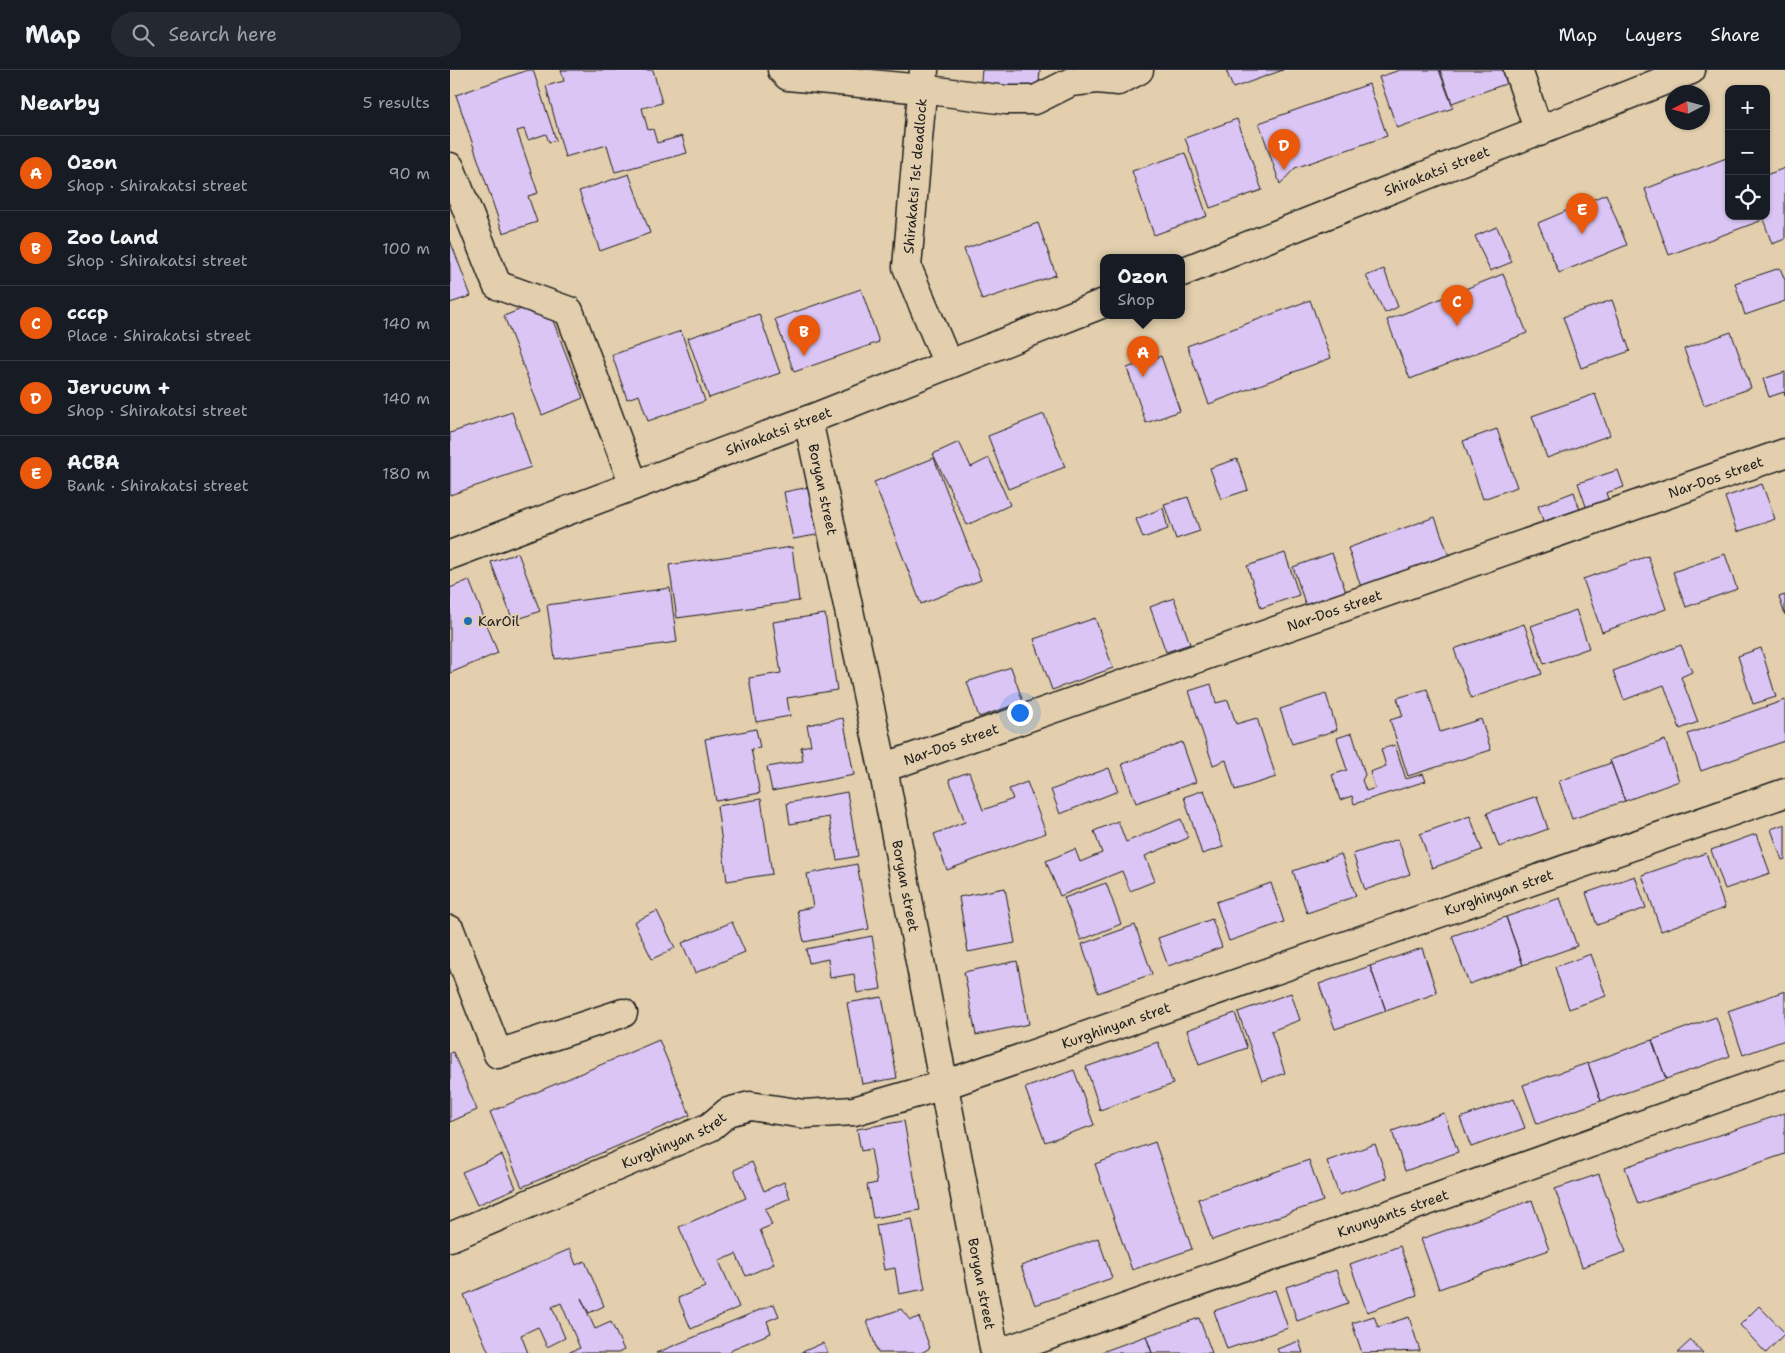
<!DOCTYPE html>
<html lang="en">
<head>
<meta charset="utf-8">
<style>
  body { margin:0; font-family:"Shantell Sans",sans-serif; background:#242831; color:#f1f3f6 }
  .controls { position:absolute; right:15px; top:15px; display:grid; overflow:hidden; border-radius:10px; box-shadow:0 1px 4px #0004 }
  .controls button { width:45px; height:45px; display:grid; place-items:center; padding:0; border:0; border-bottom:1px solid #363941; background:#171b24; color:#f1f3f6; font:25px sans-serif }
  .compass { position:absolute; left:1215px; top:15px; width:45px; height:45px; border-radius:50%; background:#171b24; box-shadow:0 1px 4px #0004; rotate:264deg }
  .you { position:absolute; left:569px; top:642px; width:18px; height:18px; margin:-12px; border:4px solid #fff; border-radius:50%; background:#1a73e8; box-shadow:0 0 0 8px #1a73e833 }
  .badge { display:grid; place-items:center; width:32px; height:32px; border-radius:50%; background:#ea580c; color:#fff; font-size:16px; font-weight:700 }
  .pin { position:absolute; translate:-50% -41px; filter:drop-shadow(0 1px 2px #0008) }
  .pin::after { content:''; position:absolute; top:26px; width:18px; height:15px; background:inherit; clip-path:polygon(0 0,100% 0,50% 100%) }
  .popup { position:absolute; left:650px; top:184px; width:85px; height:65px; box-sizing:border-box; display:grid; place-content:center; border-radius:10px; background:#171b24; filter:drop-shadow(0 1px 4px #0005); font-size:16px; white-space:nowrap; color:#9ea1a6 }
  .popup b { font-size:19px; color:#f1f3f6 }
  .popup::after { content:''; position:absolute; left:50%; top:100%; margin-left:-10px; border:10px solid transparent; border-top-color:#171b24 }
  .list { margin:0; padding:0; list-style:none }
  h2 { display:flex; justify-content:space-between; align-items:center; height:65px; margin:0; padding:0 20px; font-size:21px }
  h2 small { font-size:16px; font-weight:400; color:#9ea1a6 }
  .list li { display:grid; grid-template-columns:32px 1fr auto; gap:15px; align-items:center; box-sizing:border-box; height:75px; padding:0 20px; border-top:1px solid #363941 }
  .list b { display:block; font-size:19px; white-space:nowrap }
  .list p { margin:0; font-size:16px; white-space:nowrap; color:#9ea1a6 }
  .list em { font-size:16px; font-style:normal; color:#9ea1a6 }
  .icon { flex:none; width:28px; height:28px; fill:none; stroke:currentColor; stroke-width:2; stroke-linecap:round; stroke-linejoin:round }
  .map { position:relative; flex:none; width:1335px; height:1283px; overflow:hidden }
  header { display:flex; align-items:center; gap:30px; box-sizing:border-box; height:70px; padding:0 25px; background:#171b24; border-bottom:1px solid #363941 }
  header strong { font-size:24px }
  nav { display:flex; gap:28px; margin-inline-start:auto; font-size:18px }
  .search { width:350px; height:45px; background:#242831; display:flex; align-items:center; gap:12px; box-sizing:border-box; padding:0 18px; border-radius:28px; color:#9ea1a6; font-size:19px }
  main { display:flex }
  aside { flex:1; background:#171b24 }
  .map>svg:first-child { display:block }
</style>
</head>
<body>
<header>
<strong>Map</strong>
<div class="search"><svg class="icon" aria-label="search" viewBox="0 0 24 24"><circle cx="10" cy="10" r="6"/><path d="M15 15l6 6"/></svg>Search here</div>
<nav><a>Map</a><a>Layers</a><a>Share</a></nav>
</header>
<main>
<aside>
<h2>Nearby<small>5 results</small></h2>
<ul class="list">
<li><span class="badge">A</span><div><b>Ozon</b><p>Shop · Shirakatsi street</p></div><em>90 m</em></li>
<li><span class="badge">B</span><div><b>Zoo Land</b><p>Shop · Shirakatsi street</p></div><em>100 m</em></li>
<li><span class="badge">C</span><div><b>ссср</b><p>Place · Shirakatsi street</p></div><em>140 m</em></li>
<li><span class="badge">D</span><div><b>Jerucum +</b><p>Shop · Shirakatsi street</p></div><em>140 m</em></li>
<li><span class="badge">E</span><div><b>ACBA</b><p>Bank · Shirakatsi street</p></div><em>180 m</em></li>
</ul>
</aside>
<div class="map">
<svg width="1335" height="1283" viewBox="0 0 1335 1283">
  <rect width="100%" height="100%" fill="#e3cfad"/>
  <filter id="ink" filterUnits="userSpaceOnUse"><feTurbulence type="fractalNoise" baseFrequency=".02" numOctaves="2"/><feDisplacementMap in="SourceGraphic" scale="10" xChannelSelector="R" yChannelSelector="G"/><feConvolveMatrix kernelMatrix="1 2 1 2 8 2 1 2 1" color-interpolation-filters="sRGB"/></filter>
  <g filter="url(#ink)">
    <!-- building -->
    <path fill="#dac5f5" stroke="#1c1c1c" d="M78 0H83L106 70 99 72 96 64 78 70 74 59 67 61 88 123 78 126 87 152 53 163 6 25Z
      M111 0H203L212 33 192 38 198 60 203 59 207 73 232 66 237 83 165 102 157 75 115 87 96 16 114 11Z
      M532 0H590L588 24 530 19Z
      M776 0H833L783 18Z
      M950 0H989L1003 38 947 58 929 7Z
      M990 0H1053L1058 13 1002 33Z
      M919 14 937 66 845 98 830 114 809 53Z
      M787 49 812 120 760 138 735 68Z
      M735 83 757 146 704 165 682 101Z
      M1279 87V146H1309L1310 151 1219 185 1195 119Z
      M1335 98V169L1322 174 1312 146H1316V105Z
      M179 104 200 163 150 181 129 121Z
      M1156 124 1177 175 1109 203 1088 153Z
      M588 153 606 205 532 230 514 179Z
      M1047 157 1062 192 1040 201 1025 166Z
      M0 170 21 226 0 233Z
      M1330 198 1335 210V231L1295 245 1285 213Z
      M934 199 948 237 935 243 916 206Z
      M1053 204 1077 263 960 309 937 250Z
      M411 219 429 272 344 302 325 249Z
      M860 230 881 288 759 334 737 276Z
      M1162 230 1180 281 1131 298 1113 247Z
      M74 238 100 243 133 328 92 345 54 246Z
      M309 244 330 303 259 328 238 268Z
      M231 261 255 331 198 351 189 325 177 329 162 285Z
      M1281 262 1301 318 1254 335 1234 279Z
      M711 286 730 341 696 353 677 298Z
      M1335 302V326L1334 322 1319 327 1313 309Z
      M1145 324 1160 365 1097 388 1082 346Z
      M62 342 81 397 0 425V363Z
      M594 344 615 397 558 419 538 366Z
      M1047 359 1067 417 1033 429 1013 371Z
      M509 372 521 397 539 388 560 435 517 455 483 384Z
      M484 388 531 510 471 534 424 412Z
      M787 389 798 420 771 429 760 398Z
      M1168 400 1174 417 1156 423 1160 435 1138 442 1128 413Z
      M1312 414 1325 449 1287 462 1275 427Z
      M364 416 372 464 343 469 334 422Z
      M1124 422 1130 440 1094 453 1088 436Z
      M738 427 750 461 726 469 714 434Z
      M713 438 718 459 693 468 686 449Z
      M985 447 1000 489 912 520 898 478Z
      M342 477 349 531 227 548 219 495Z
      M68 483 90 541 63 551 41 492Z
      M835 483 849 525 811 538 797 496Z
      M882 483 897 525 857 539 843 497Z
      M1275 484 1287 519 1236 537 1223 502Z
      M1198 486 1216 539 1152 562 1133 509Z
      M19 510 48 583 0 603V518Z
      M220 518 227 572 105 589 97 535Z
      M1335 525V545L1329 527Z
      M724 528 740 574 716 582 700 537Z
      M1126 540 1139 578 1094 594 1081 556Z
      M375 544 387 620 337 628 340 646 306 652 299 608 331 603 323 552Z
      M645 548 663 598 602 620 584 569Z
      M1074 554 1092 604 1021 628 1004 579Z
      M1231 575 1242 602 1231 607 1248 652 1230 659 1214 615 1174 630 1163 601Z
      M1311 578 1326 627 1303 634 1288 586Z
      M561 597 573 632 529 647 517 612Z
      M761 614 766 633 778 630 786 654 807 648 826 707 785 720 776 690 763 695 739 621Z
      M977 619 990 662 1031 649 1041 680 958 706 940 650 953 646 947 628Z
      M876 624 887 660 842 674 830 639Z
      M1335 630V671L1251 701 1238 664Z
      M393 648 404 705 322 721 317 697 353 691 351 677 361 675 357 655Z
      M306 659 310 678 301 679 310 723 266 731 255 669Z
      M902 663 915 705 912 710 916 721 925 718 920 702 936 696 931 679 945 675 956 709 973 704 976 711 904 734 902 726 890 730 882 705 897 700 887 668Z
      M1215 670 1229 711 1175 731 1160 690Z
      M732 672 746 712 686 733 672 694Z
      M1161 693 1175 731 1122 749 1109 711Z
      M659 698 668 721 610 744 601 720Z
      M519 702 533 740 563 729 559 719 577 712 596 763 497 800 484 764 515 752 499 709Z
      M754 720 773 777 752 784 734 727Z
      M397 722 408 786 387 790 379 747 340 754 337 733Z
      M1087 726 1098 759 1049 777 1037 743Z
      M311 729 322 804 277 811 267 736Z
      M1020 746 1032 780 982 798 970 764Z
      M731 749 738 768 695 786 705 811 680 821 672 801 610 826 596 791 625 779 630 792 652 783 644 761 668 751 676 772Z
      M1335 754V789L1332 790 1321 759Z
      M1306 764 1320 803 1275 819 1261 780Z
      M948 769 960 804 915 820 903 784Z
      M1256 783 1275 838 1211 861 1192 805Z
      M891 784 906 826 857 843 843 801Z
      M407 794 419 859 354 872 347 840 363 837 357 804Z
      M1185 806 1196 838 1147 855 1136 823Z
      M656 813 671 854 631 870 614 828Z
      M821 813 834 852 779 871 766 832Z
      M555 818 565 873 518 882 509 827Z
      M1110 828 1127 876 1073 895 1056 847Z
      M207 841 225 878 202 889 184 852Z
      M1056 847 1073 895 1019 914 1002 866Z
      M762 849 772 877 718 896 708 868Z
      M282 852 295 882 245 903 232 873Z
      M685 855 702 904 648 923 632 874Z
      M422 866 431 919 407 923 404 904 380 908 378 889 359 893 356 879Z
      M972 878 987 923 936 941 920 896Z
      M1141 884 1156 926 1119 939 1105 897Z
      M567 891 579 954 526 965 514 902Z
      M920 896 936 941 885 959 869 914Z
      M1335 921V970L1293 985 1278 941Z
      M841 923 850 950 821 961 835 1003 812 1011 788 942Z
      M432 927 447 1008 412 1014 397 933Z
      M785 943 797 978 749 995 737 960Z
      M1266 947 1280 986 1216 1009 1202 970Z
      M209 970 240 1045 72 1117 40 1042Z
      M1202 970 1216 1009 1151 1031 1138 993Z
      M708 972 723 1014 650 1040 636 997Z
      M3 982 27 1040 0 1052V983Z
      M1138 993 1151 1031 1087 1054 1073 1015Z
      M624 1000 644 1055 595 1072 575 1018Z
      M1064 1029 1075 1058 1021 1077 1010 1048Z
      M994 1043 1008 1082 955 1101 942 1061Z
      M1335 1043V1084L1188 1134 1175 1097Z
      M454 1051 470 1140 423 1148 417 1115 427 1113 421 1079 411 1081 407 1059Z
      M705 1072 742 1179 682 1200 645 1094Z
      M925 1074 937 1108 889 1125 877 1091Z
      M52 1085 66 1118 27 1135 12 1102Z
      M859 1090 873 1131 762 1170 748 1129Z
      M302 1092 314 1121 334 1112 340 1128 315 1139 322 1155 310 1160 324 1194 296 1206 286 1184 269 1191 289 1237 241 1259 228 1228 255 1217 229 1157 296 1128 284 1100Z
      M1149 1104 1176 1182 1132 1197 1105 1119Z
      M1082 1130 1099 1180 989 1219 971 1169Z
      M462 1149 475 1219 449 1224 445 1198 434 1200 426 1155Z
      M648 1168 662 1208 585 1235 571 1196Z
      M950 1176 967 1225 917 1242 900 1194Z
      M120 1179 126 1195 135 1191 154 1236 139 1243 131 1228 145 1259 161 1252 174 1280 168 1283H117L130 1278 111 1233 102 1237 115 1268 97 1277 88 1257 71 1265 78 1283H39L14 1225Z
      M886 1200 898 1233 847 1251 836 1217Z
      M825 1220 838 1258 777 1279 764 1241Z
      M324 1234 329 1246 317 1251 321 1263 282 1279 280 1283H206Z
      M1309 1236 1335 1263 1316 1283 1290 1255Z
      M451 1239 460 1250 469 1247 480 1278 471 1283H428L417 1251Z
      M924 1246 928 1257 959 1247 970 1281 912 1283 902 1253Z
      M749 1248 762 1283H702L696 1266Z
      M696 1266 702 1283H649Z
      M1241 1270 1253 1283H1227Z
      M849 1271 853 1283H829L827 1279Z
      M373 1273 378 1283H350Z"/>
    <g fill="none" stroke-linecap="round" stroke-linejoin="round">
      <defs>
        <g id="minor">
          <path d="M332 0 338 6 472 19 556 30H585L621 12 647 9 668 11 689 0"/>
          <path d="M474 0 457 197 498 294"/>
          <path d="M1068 0 1089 62"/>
          <path d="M0 97 47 215 119 241 184 415"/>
          <path id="s1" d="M358 350 433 698 545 1283"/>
          <path id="s2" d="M433 698 1335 383"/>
          <path d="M0 860 48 984 173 943"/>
          <path id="s3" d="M0 1167 260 1057 278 1042 300 1036 354 1044 404 1041 494 1015 1335 723"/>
          <path id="s4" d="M549 1283 1335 1004"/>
        </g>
        <g id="major">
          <path id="s5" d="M732 202 1241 0"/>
          <path id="s6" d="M0 485 358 350 654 233"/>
        </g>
      </defs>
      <!-- minor casing -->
      <use href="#minor" stroke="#1c1c1c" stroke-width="31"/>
      <!-- major casing -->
      <use href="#major" stroke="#1c1c1c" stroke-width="31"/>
      <!-- minor -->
      <use href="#minor" stroke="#e3cfad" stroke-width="28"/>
      <!-- major -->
      <use href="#major" stroke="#e3cfad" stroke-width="28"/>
    </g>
  </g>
  <!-- markers -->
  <circle fill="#1f6fb2" stroke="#e3cfad" stroke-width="2" cx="18" cy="551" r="5"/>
  <g text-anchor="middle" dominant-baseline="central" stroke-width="4" stroke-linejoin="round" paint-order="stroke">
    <!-- street labels -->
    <g font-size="14" fill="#1c1c1c" stroke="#e3cfad">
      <text stroke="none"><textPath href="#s5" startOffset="274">Shirakatsi street</textPath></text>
      <text transform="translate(465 106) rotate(-85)">Shirakatsi 1st deadlock</text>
      <text stroke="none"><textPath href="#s6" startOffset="351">Shirakatsi street</textPath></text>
      <text stroke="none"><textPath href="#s2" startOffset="882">Nar-Dos street</textPath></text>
      <text stroke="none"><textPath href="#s1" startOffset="71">Boryan street</textPath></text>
      <text stroke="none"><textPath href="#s2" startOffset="478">Nar-Dos street</textPath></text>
      <text stroke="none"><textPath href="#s2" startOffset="72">Nar-Dos street</textPath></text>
      <text stroke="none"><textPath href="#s1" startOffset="476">Boryan street</textPath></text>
      <text stroke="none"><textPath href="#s3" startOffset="1114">Kurghinyan stret</textPath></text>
      <text stroke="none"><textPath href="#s3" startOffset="709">Kurghinyan stret</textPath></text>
      <text stroke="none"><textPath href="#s3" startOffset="244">Kurghinyan stret</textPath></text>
      <text stroke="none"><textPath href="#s4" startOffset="418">Knunyants street</textPath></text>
      <text stroke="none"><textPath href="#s1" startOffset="881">Boryan street</textPath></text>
    </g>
    <!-- poi labels -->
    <g font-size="14" fill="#1c1c1c" stroke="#e3cfad" text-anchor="start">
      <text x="28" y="551">KarOil</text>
    </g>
  </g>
</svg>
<div class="controls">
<button>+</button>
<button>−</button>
<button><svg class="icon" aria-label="locate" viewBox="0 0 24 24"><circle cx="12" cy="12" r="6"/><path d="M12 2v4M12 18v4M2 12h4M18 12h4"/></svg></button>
</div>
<svg class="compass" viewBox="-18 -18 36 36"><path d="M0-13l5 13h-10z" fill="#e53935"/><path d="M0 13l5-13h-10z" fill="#9ea1a6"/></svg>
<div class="you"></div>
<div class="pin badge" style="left:693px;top:307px">A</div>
<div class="popup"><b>Ozon</b>Shop</div>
<div class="pin badge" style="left:354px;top:286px">B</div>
<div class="pin badge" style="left:1007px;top:256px">C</div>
<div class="pin badge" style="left:834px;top:100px">D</div>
<div class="pin badge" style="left:1132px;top:164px">E</div>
</div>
</main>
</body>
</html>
